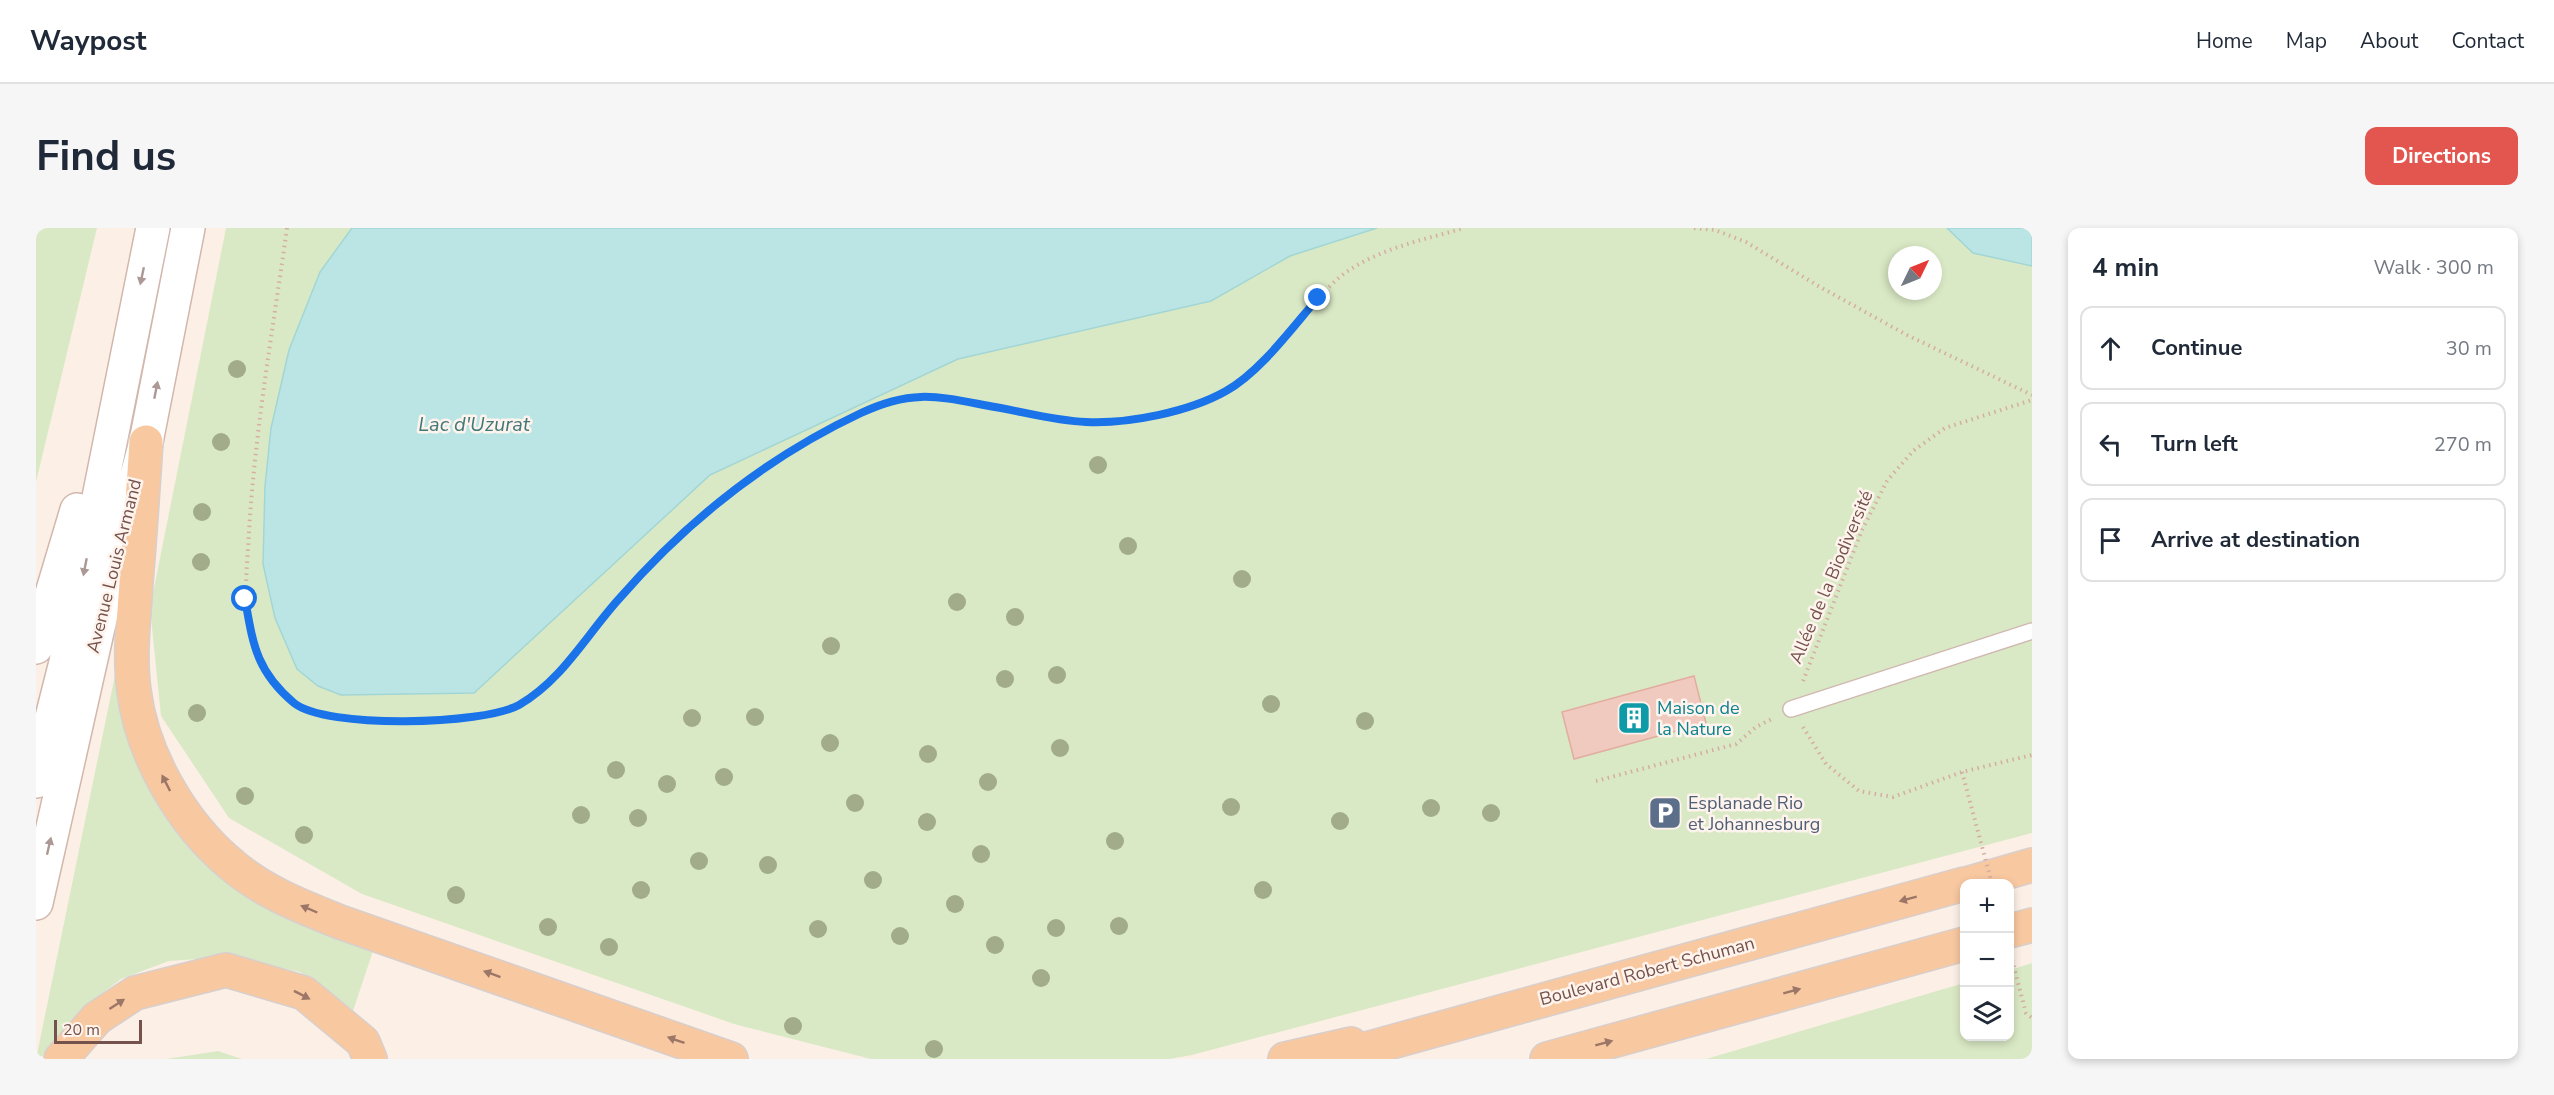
<!DOCTYPE html>
<html lang="en">
<head>
<meta charset="utf-8">
<style>
  body { margin:0; font-family:"Nunito Sans",sans-serif; background:#f6f6f7; color:#1f2937 }
  .controls { position:absolute; right:18px; bottom:18px; display:grid; overflow:hidden; border-radius:12px; box-shadow:0 3px 9px #0003 }
  .controls button { width:54px; height:54px; display:grid; place-items:center; padding:0; border:0; border-bottom:2px solid #e0e1e3; background:#fff; color:#1f2937; font:30px sans-serif }
  .compass { position:absolute; left:1852px; top:18px; width:54px; height:54px; border-radius:50%; background:#fff; box-shadow:0 3px 9px #0003; rotate:47deg }
  .scale { position:absolute; left:18px; bottom:15px; width:88px; box-sizing:border-box; padding-left:6px; border:3px solid #75534c; border-top:0; font-size:16px; line-height:21px; white-space:nowrap; color:#75534c; -webkit-text-stroke:4px #fef4ed; paint-order:stroke }
  .stop { position:absolute; width:18px; height:18px; margin:-14px; border:4px solid #1a73e8; border-radius:50%; background:#fff }
  .stop.end { background:#1a73e8; border-color:#fff; box-shadow:0 2px 6px #0008 }
  .list { margin:0; padding:0; list-style:none }
  h2 { display:flex; justify-content:space-between; align-items:center; height:78px; margin:0; padding:0 24px; font-size:26px }
  h2 small { font-size:20px; font-weight:400; color:#747a83 }
  .list li { display:grid; grid-template-columns:39px 1fr auto; gap:18px; align-items:center; box-sizing:border-box; height:84px; margin:0 12px 12px; padding:0 12px; border:2px solid #e0e1e3; border-radius:12px }
  .list b { display:block; font-size:22px; white-space:nowrap }
  .list em { font-size:20px; font-style:normal; color:#747a83 }
  .icon { flex:none; width:33px; height:33px; fill:none; stroke:currentColor; stroke-width:2; stroke-linecap:round; stroke-linejoin:round }
  .map { position:relative; flex:none; width:1996px; height:831px; overflow:hidden; border-radius:12px }
  header { display:flex; align-items:center; gap:36px; box-sizing:border-box; height:84px; padding:0 30px; background:#fff; border-bottom:2px solid #e0e1e3 }
  header strong { font-size:28px }
  nav { display:flex; gap:33px; margin-inline-start:auto; font-size:21px }
  .intro { display:flex; align-items:center; justify-content:space-between; box-sizing:border-box; height:144px; padding:0 36px }
  h1 { margin:0; font-size:42px }
  .button { padding:15px 27px; border-radius:12px; background:#e2564f; color:#fff; font-size:21px; font-weight:700 }
  main { display:flex; gap:36px; padding:0 36px }
  aside { flex:1; background:#fff; border-radius:12px; box-shadow:0 3px 9px #0003 }
  .map>svg:first-child { display:block }
</style>
</head>
<body>
<header>
<strong>Waypost</strong>
<nav><a>Home</a><a>Map</a><a>About</a><a>Contact</a></nav>
</header>
<div class="intro"><h1>Find us</h1><a class="button">Directions</a></div>
<main>
<div class="map">
<svg width="1996" height="831" viewBox="0 0 1996 831">
  <rect width="100%" height="100%" fill="#fcf0e6"/>
  <!-- green -->
  <path fill="#dae9c5" fill-rule="evenodd" d="M0 0H61L0 254Z
    M190 0H316L284 44 253 123 235 200 229 258 438 464 674 247 922 131 1175 73 1254 28 1341 0H1911L1937 25 1996 38V605L1156 827 1133 831H835L698 796 326 666 193 590 125 488 114 380ZM1861 27H1897V63H1861Z
    M79 447 97 516 166 622 339 717 317 783 264 744 192 729 133 733 85 751 47 780 8 827 0 831Z
    M1996 735V831H1670L1928 755V808H1974V742Z
    M182 823 206 831H130Z"/>
  <!-- water -->
  <path fill="#bbe5e4" stroke="#a2d6d5" stroke-width="1.5" d="M316 0H1341L1254 28 1175 73 922 131 674 247 438 465 305 467 282 458 261 441 239 390 227 336 229 258 235 200 253 122 284 44Z
    M1911 0H1996V38L1937 25Z"/>
  <!-- building -->
  <path fill="#f0cabf" stroke="#e2ada0" stroke-width="1.5" d="M1658 448 1670 495 1538 531 1526 484Z"/>
  <g fill="none" stroke-linecap="round" stroke-linejoin="round">
    <defs>
      <path id="lane" d="M1755 481 1996 403"/>
      <path id="secondary" d="M0 419 41 282
        M0 553 30 434 117 0
        M0 675 70 364 110 214 152 0"/>
      <path id="primary" d="M110 214C107 260 104 307 100 354 98 390 93 426 98 463 106 527 146 596 196 637 227 664 267 679 304 694L695 831
        M1930 656 1996 637
        M1974 703 1996 697
        M25 831 61 790 99 765 190 742 268 765 327 814 334 831
        M1249 831 1315 816
        M1294 831 1928 656
        M1511 831 1928 716"/>
    </defs>
    <!-- lane casing -->
    <use href="#lane" stroke="#cfb8b0" stroke-width="18"/>
    <!-- secondary casing -->
    <use href="#secondary" stroke="#d2b7ad" stroke-width="36"/>
    <!-- primary casing -->
    <use href="#primary" stroke="#d8cfcd" stroke-width="36"/>
    <!-- path -->
    <path stroke="#d5ada2" stroke-width="4" stroke-dasharray="1.5 4.5" stroke-linecap="butt" d="M251 0C237 101 219 202 213 304 211 343 205 385 219 424 226 443 241 463 258 475 279 490 313 489 339 491 393 496 463 495 508 460 537 438 556 403 579 375 635 309 703 251 778 210 802 197 827 180 853 173 907 157 989 188 1045 194 1081 197 1122 188 1155 178 1207 164 1241 117 1275 79 1286 66 1300 50 1315 41 1349 19 1391 11 1428 0
      M1658 0 1679 2 1710 14 1784 59 1871 107 1996 167
      M1767 453 1826 302 1851 253 1877 223 1909 200 1996 172
      M1767 499 1790 536 1823 563 1857 569 1926 544 1996 527
      M1560 553 1700 516 1720 499 1736 491
      M1976 732 1990 785 1996 790"/>
    <!-- lane -->
    <use href="#lane" stroke="#fff" stroke-width="15"/>
    <!-- secondary -->
    <use href="#secondary" stroke="#fff" stroke-width="33"/>
    <!-- primary -->
    <use href="#primary" stroke="#f8c8a1" stroke-width="33"/>
    <!-- path-bridge -->
    <path stroke="#d5ada2" stroke-width="4" stroke-dasharray="1.5 4.5" stroke-linecap="butt" d="M1926 544 1956 656"/>
  </g>
  <!-- trees -->
  <g fill="#a2ac8b">
    <circle cx="201" cy="141" r="9"/>
    <circle cx="185" cy="214" r="9"/>
    <circle cx="1062" cy="237" r="9"/>
    <circle cx="166" cy="284" r="9"/>
    <circle cx="1092" cy="318" r="9"/>
    <circle cx="165" cy="334" r="9"/>
    <circle cx="1206" cy="351" r="9"/>
    <circle cx="921" cy="374" r="9"/>
    <circle cx="979" cy="389" r="9"/>
    <circle cx="795" cy="418" r="9"/>
    <circle cx="1021" cy="447" r="9"/>
    <circle cx="969" cy="451" r="9"/>
    <circle cx="1235" cy="476" r="9"/>
    <circle cx="161" cy="485" r="9"/>
    <circle cx="719" cy="489" r="9"/>
    <circle cx="656" cy="490" r="9"/>
    <circle cx="1329" cy="493" r="9"/>
    <circle cx="794" cy="515" r="9"/>
    <circle cx="1024" cy="520" r="9"/>
    <circle cx="892" cy="526" r="9"/>
    <circle cx="580" cy="542" r="9"/>
    <circle cx="688" cy="549" r="9"/>
    <circle cx="952" cy="554" r="9"/>
    <circle cx="631" cy="556" r="9"/>
    <circle cx="209" cy="568" r="9"/>
    <circle cx="819" cy="575" r="9"/>
    <circle cx="1195" cy="579" r="9"/>
    <circle cx="1395" cy="580" r="9"/>
    <circle cx="1455" cy="585" r="9"/>
    <circle cx="545" cy="587" r="9"/>
    <circle cx="602" cy="590" r="9"/>
    <circle cx="1304" cy="593" r="9"/>
    <circle cx="891" cy="594" r="9"/>
    <circle cx="268" cy="607" r="9"/>
    <circle cx="1079" cy="613" r="9"/>
    <circle cx="945" cy="626" r="9"/>
    <circle cx="663" cy="633" r="9"/>
    <circle cx="732" cy="637" r="9"/>
    <circle cx="837" cy="652" r="9"/>
    <circle cx="605" cy="662" r="9"/>
    <circle cx="1227" cy="662" r="9"/>
    <circle cx="420" cy="667" r="9"/>
    <circle cx="919" cy="676" r="9"/>
    <circle cx="1083" cy="698" r="9"/>
    <circle cx="512" cy="699" r="9"/>
    <circle cx="1020" cy="700" r="9"/>
    <circle cx="782" cy="701" r="9"/>
    <circle cx="864" cy="708" r="9"/>
    <circle cx="959" cy="717" r="9"/>
    <circle cx="573" cy="719" r="9"/>
    <circle cx="1005" cy="750" r="9"/>
    <circle cx="757" cy="798" r="9"/>
    <circle cx="898" cy="821" r="9"/>
  </g>
  <!-- one-way arrows -->
  <defs><path id="oneway-solid" d="M-6-.8H1V-3.2L6.5 0L1 3.2V.8H-6Z" transform="scale(1.5)"/></defs>
  <g fill="#ac9894">
    <use href="#oneway-solid" transform="translate(106 48) rotate(102)"/>
    <use href="#oneway-solid" transform="translate(120 162) rotate(-79)"/>
    <use href="#oneway-solid" transform="translate(49 339) rotate(101)"/>
    <use href="#oneway-solid" transform="translate(13 618) rotate(-77)"/>
  </g>
  <g fill="#9c7666">
    <use href="#oneway-solid" transform="translate(130 555) rotate(-117)"/>
    <use href="#oneway-solid" transform="translate(1872 671) rotate(165)"/>
    <use href="#oneway-solid" transform="translate(273 681) rotate(-157)"/>
    <use href="#oneway-solid" transform="translate(456 746) rotate(-160)"/>
    <use href="#oneway-solid" transform="translate(1756 763) rotate(-15)"/>
    <use href="#oneway-solid" transform="translate(266 767) rotate(27)"/>
    <use href="#oneway-solid" transform="translate(81 776) rotate(-33)"/>
    <use href="#oneway-solid" transform="translate(640 812) rotate(-161)"/>
    <use href="#oneway-solid" transform="translate(1568 815) rotate(-15)"/>
  </g>
  <g fill="none" stroke-linecap="round" stroke-linejoin="round">
    <!-- route -->
    <path stroke="#1a73e8" stroke-width="8" d="M209 371C217 416 220 443 258 475 290 501 447 497 483 477 526 452 549 409 582 372 649 295 731 229 825 185 878 160 904 169 959 179 988 184 1020 193 1050 194 1092 196 1153 184 1190 163 1224 144 1256 100 1282 70"/>
  </g>
  <!-- icons -->
  <defs>
    <symbol id="building-square" viewBox="-11 -11 22 22"><rect x="-9" y="-9" width="18" height="18" rx="4" fill="#0f9aa8" stroke="#fef4ed"/><path d="M-4-6H4V6H1V3H-1V6H-4ZM-2.5-4.3h1.7v1.8h-1.7ZM.8-4.3h1.7v1.8H.8ZM-2.5-1h1.7V.8h-1.7ZM.8-1h1.7V.8H.8Z" fill="#fff"/></symbol>
    <symbol id="parking-square" viewBox="-11 -11 22 22"><rect x="-9" y="-9" width="18" height="18" rx="4" fill="#5c6f8a" stroke="#fef4ed"/><path d="M-3.5-5.5H1a3.5 3.5 0 0 1 0 7H-1V5.5H-3.5ZM-1-3.4V-.6H.8a1.4 1.4 0 0 0 0-2.8Z" fill="#fff"/></symbol>
  </defs>
  <g fill-rule="evenodd">
    <use href="#building-square" x="1579" y="471" width="38" height="38"/>
    <use href="#parking-square" x="1610" y="566" width="38" height="38"/>
  </g>
  <g text-anchor="middle" dominant-baseline="central" stroke-width="5" stroke-linejoin="round" paint-order="stroke">
    <!-- street labels -->
    <g font-size="18" fill="#75534c" stroke="#fef4ed">
      <text transform="translate(78 338) rotate(-76)">Avenue Louis Armand</text>
      <text transform="translate(1795 349) rotate(-67)">Allée de la Biodiversité</text>
      <text transform="translate(1611 743) rotate(-15)">Boulevard Robert Schuman</text>
    </g>
    <!-- culture labels -->
    <g font-size="18" fill="#0d838f" stroke="#fef4ed" text-anchor="start">
      <text x="1621" y="480">Maison de<tspan x="1621" dy="21">la Nature</tspan></text>
    </g>
    <!-- service labels -->
    <g font-size="18" fill="#4e5e75" stroke="#fef4ed" text-anchor="start">
      <text x="1652" y="575">Esplanade Rio<tspan x="1652" dy="21">et Johannesburg</tspan></text>
    </g>
    <!-- water labels -->
    <g font-size="20" font-style="italic" fill="#407978" stroke="#fef4ed">
      <text x="438" y="196">Lac d'Uzurat</text>
    </g>
  </g>
</svg>
<div class="controls">
<button>+</button>
<button>−</button>
<button><svg class="icon" aria-label="layers" viewBox="0 0 24 24"><path d="M12 4l9 5-9 5-9-5zM3 14l9 5 9-5"/></svg></button>
</div>
<svg class="compass" viewBox="-18 -18 36 36"><path d="M0-13l5 13h-10z" fill="#e53935"/><path d="M0 13l5-13h-10z" fill="#747a83"/></svg>
<div class="scale">20 m</div>
<div class="stop" style="left:209px;top:371px"></div>
<div class="stop end" style="left:1282px;top:70px"></div>
</div>
<aside>
<h2>4 min<small>Walk · 300 m</small></h2>
<ul class="list">
<li><svg class="icon" aria-label="ahead" viewBox="0 0 24 24"><path d="M12 20V5M6 11l6-6 6 6"/></svg><div><b>Continue</b></div><em>30 m</em></li>
<li><svg class="icon" aria-label="left" viewBox="0 0 24 24"><path d="M17 20v-9H6M10 6l-5 5 5 5"/></svg><div><b>Turn left</b></div><em>270 m</em></li>
<li><svg class="icon" aria-label="arrive" viewBox="0 0 24 24"><path d="M6 21V4h12l-3 4 3 4H6"/></svg><div><b>Arrive at destination</b></div></li>
</ul>
</aside>
</main>
</body>
</html>
